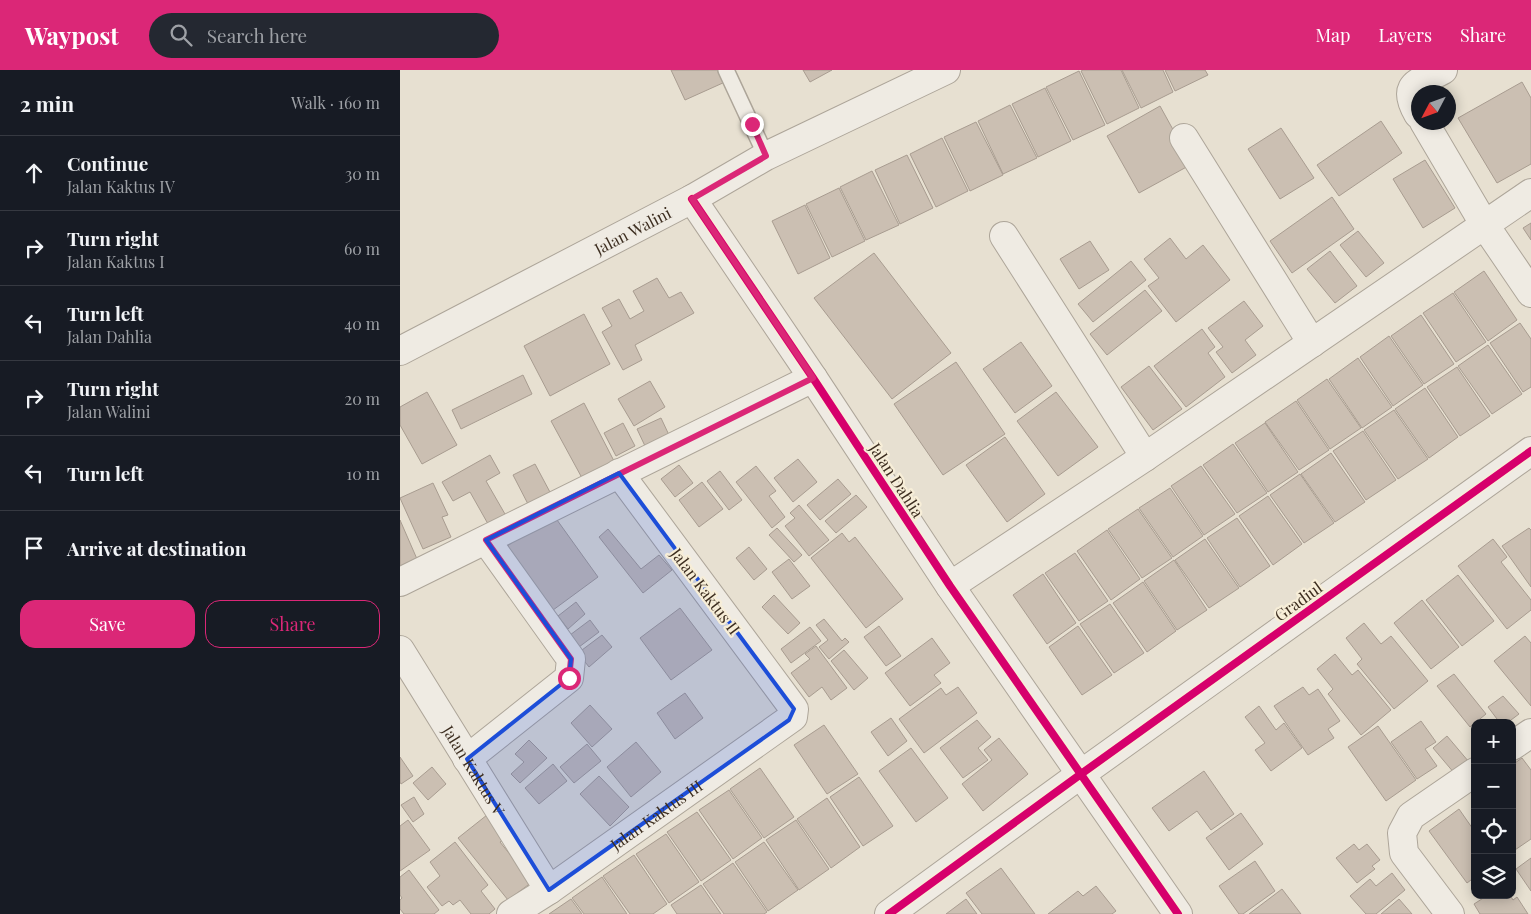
<!DOCTYPE html>
<html lang="en">
<head>
<meta charset="utf-8">
<style>
  body { margin:0; font-family:"Playfair Display",serif; background:#242831; color:#f1f3f6 }
  .controls { position:absolute; right:15px; bottom:15px; display:grid; overflow:hidden; border-radius:10px; box-shadow:0 2px 12px #0003 }
  .controls button { width:45px; height:45px; display:grid; place-items:center; padding:0; border:0; border-bottom:1px solid #363941; background:#171b24; color:#f1f3f6; font:25px sans-serif }
  .compass { position:absolute; left:1011px; top:15px; width:45px; height:45px; border-radius:50%; background:#171b24; box-shadow:0 2px 12px #0003; rotate:229deg }
  .stop { position:absolute; width:15px; height:15px; margin:-11px; border:4px solid #db2777; border-radius:50%; background:#fff }
  .stop.end { background:#db2777; border-color:#fff; box-shadow:0 1px 5px #0008 }
  .list { margin:0; padding:0; list-style:none }
  h2 { display:flex; justify-content:space-between; align-items:center; height:65px; margin:0; padding:0 20px; font-size:21px }
  h2 small { font-size:16px; font-weight:400; color:#9ea1a6 }
  .list li { display:grid; grid-template-columns:32px 1fr auto; gap:15px; align-items:center; box-sizing:border-box; height:75px; padding:0 20px; border-top:1px solid #363941 }
  .list b { display:block; font-size:19px; white-space:nowrap }
  .list p { margin:0; font-size:16px; white-space:nowrap; color:#9ea1a6 }
  .list em { font-size:16px; font-style:normal; color:#9ea1a6 }
  .actions { display:flex; gap:10px; padding:15px 20px }
  .actions a { flex:1; padding:11px 0; border:1px solid #db2777; border-radius:15px; text-align:center; font-size:18px; color:#db2777 }
  .actions .main { background:#db2777; color:#fff }
  .icon { flex:none; width:28px; height:28px; fill:none; stroke:currentColor; stroke-width:2; stroke-linecap:round; stroke-linejoin:round }
  .map { position:relative; flex:none; width:1131px; height:844px; overflow:hidden }
  header { display:flex; align-items:center; gap:30px; box-sizing:border-box; height:70px; padding:0 25px; background:#db2777; color:#fff }
  header strong { font-size:24px }
  nav { display:flex; gap:28px; margin-inline-start:auto; font-size:18px }
  .search { width:350px; height:45px; background:#242831; display:flex; align-items:center; gap:12px; box-sizing:border-box; padding:0 18px; border-radius:28px; color:#9ea1a6; font-size:19px }
  main { display:flex }
  aside { flex:1; background:#171b24 }
  .map>svg:first-child { display:block }
</style>
</head>
<body>
<header>
<strong>Waypost</strong>
<div class="search"><svg class="icon" aria-label="search" viewBox="0 0 24 24"><circle cx="10" cy="10" r="6"/><path d="M15 15l6 6"/></svg>Search here</div>
<nav><a>Map</a><a>Layers</a><a>Share</a></nav>
</header>
<main>
<aside>
<h2>2 min<small>Walk · 160 m</small></h2>
<ul class="list">
<li><svg class="icon" aria-label="ahead" viewBox="0 0 24 24"><path d="M12 20V5M6 11l6-6 6 6"/></svg><div><b>Continue</b><p>Jalan Kaktus IV</p></div><em>30 m</em></li>
<li><svg class="icon" aria-label="right" viewBox="0 0 24 24"><path d="M7 20v-9h11M14 6l5 5-5 5"/></svg><div><b>Turn right</b><p>Jalan Kaktus I</p></div><em>60 m</em></li>
<li><svg class="icon" aria-label="left" viewBox="0 0 24 24"><path d="M17 20v-9H6M10 6l-5 5 5 5"/></svg><div><b>Turn left</b><p>Jalan Dahlia</p></div><em>40 m</em></li>
<li><svg class="icon" aria-label="right" viewBox="0 0 24 24"><path d="M7 20v-9h11M14 6l5 5-5 5"/></svg><div><b>Turn right</b><p>Jalan Walini</p></div><em>20 m</em></li>
<li><svg class="icon" aria-label="left" viewBox="0 0 24 24"><path d="M17 20v-9H6M10 6l-5 5 5 5"/></svg><div><b>Turn left</b></div><em>10 m</em></li>
<li><svg class="icon" aria-label="arrive" viewBox="0 0 24 24"><path d="M6 21V4h12l-3 4 3 4H6"/></svg><div><b>Arrive at destination</b></div></li>
</ul>
<div class="actions"><a class="main">Save</a><a>Share</a></div>
</aside>
<div class="map">
<svg width="1131" height="844" viewBox="0 0 1131 844">
  <rect width="100%" height="100%" fill="#e7e0d1"/>
  <!-- building -->
  <path fill="#cbbfb2" stroke="#a89c90" d="M271 0H320L325 12 285 30Z
    M403 0H432L410 12Z
    M683 0H721L739 38 707 54 681 1Z
    M722 0H763L773 22 741 38Z
    M765 0H805L808 5 775 21Z
    M679 1 705 55 673 70 646 17Z
    M1122 12 1131 28V94L1097 113 1058 48Z
    M645 18 671 71 638 87 612 34Z
    M610 35 637 88 603 104 578 51Z
    M760 36 792 94 739 123 707 66Z
    M981 51 1002 83 939 126 917 95Z
    M576 52 603 105 570 121 544 67Z
    M881 58 914 108 880 129 848 79Z
    M542 68 568 121 536 137 510 84Z
    M507 85 533 138 500 154 475 100Z
    M1025 90 1055 138 1023 158 993 109Z
    M472 101 499 155 466 170 440 117Z
    M439 118 465 171 432 187 406 134Z
    M932 127 954 159 892 203 870 171Z
    M405 135 430 188 398 204 372 151Z
    M1131 153V170L1123 158Z
    M958 161 984 193 966 207 940 175Z
    M770 168 786 189 803 175 830 210 776 252 748 216 759 208 744 189Z
    M690 171 709 200 679 219 660 189Z
    M930 181 957 216 935 233 907 199Z
    M474 183 551 283 492 329 414 228Z
    M731 191 746 210 693 252 678 234Z
    M1084 201 1117 250 1088 271 1054 222Z
    M257 208 269 228 281 222 294 243 235 275 242 290 223 300 202 262 212 256 202 238 219 229 230 249 244 241 233 221Z
    M745 220 762 241 707 285 690 264Z
    M1053 223 1086 272 1056 292 1023 243Z
    M844 231 863 256 845 270 856 285 832 303 816 282 823 277 808 258Z
    M184 244 210 294 150 326 124 276Z
    M1021 245 1054 294 1024 314 991 266Z
    M1120 253 1131 269V317L1123 322 1090 273Z
    M802 259 815 277 808 283 825 307 786 337 754 296Z
    M989 266 1023 315 993 336 960 287Z
    M621 272 652 316 615 343 583 299Z
    M1088 275 1122 324 1092 344 1058 296Z
    M958 288 992 337 962 358 929 309Z
    M556 292 605 364 543 405 494 334Z
    M749 296 782 339 753 360 721 317Z
    M1057 297 1090 346 1060 366 1027 317Z
    M123 305 132 324 61 359 52 340Z
    M927 309 961 358 930 379 897 330Z
    M250 311 265 337 234 356 218 329Z
    M1025 318 1058 367 1029 388 995 339Z
    M27 322 57 375 22 394 0 355V337Z
    M656 322 698 377 658 406 617 351Z
    M896 331 929 380 899 400 865 352Z
    M184 333 214 391 182 408 151 351Z
    M994 340 1028 389 998 409 964 360Z
    M261 348 269 365 245 376 237 359Z
    M223 353 235 376 216 386 204 363Z
    M865 353 898 402 868 422 835 373Z
    M963 361 996 410 966 430 933 381Z
    M605 367 645 424 607 452 566 395Z
    M833 374 867 423 837 443 803 395Z
    M931 383 965 432 935 452 901 404Z
    M90 385 100 403 86 411 109 451 92 461 70 422 53 431 42 412Z
    M398 389 417 412 393 432 374 408Z
    M135 394 151 424 129 436 113 405Z
    M279 395 293 413 275 427 261 409Z
    M356 396 376 421 369 426 385 447 372 458 336 412Z
    M801 396 835 444 804 465 771 416Z
    M320 401 342 430 329 440 307 411Z
    M900 404 934 453 904 473 870 425Z
    M438 409 451 424 420 450 407 435Z
    M302 412 323 439 299 457 279 430Z
    M33 413 48 445 42 447 51 467 23 479 0 428Z
    M770 418 803 466 773 487 739 438Z
    M456 425 467 437 436 463 425 451Z
    M868 426 902 474 873 495 839 446Z
    M399 435 429 470 409 486 385 456 395 448 390 443Z
    M738 439 772 488 742 508 708 459Z
    M152 443 198 507 149 543 102 480Z
    M837 448 870 496 840 517 807 468Z
    M0 450 17 489 0 496Z
    M377 458 402 485 394 492 369 465Z
    M1129 458 1131 460V517L1102 476Z
    M208 459 241 499 259 485 272 500 243 523 199 467Z
    M707 460 740 509 711 530 677 481Z
    M442 463 449 472 455 467 503 529 466 558 411 488Z
    M805 469 839 518 809 538 775 490Z
    M1093 469 1107 487 1101 492 1131 530V540L1107 559 1058 496Z
    M349 477 367 499 354 510 336 488Z
    M675 483 708 531 679 551 645 503Z
    M389 489 410 516 392 529 372 502Z
    M774 490 807 540 777 560 744 511Z
    M643 504 676 553 647 574 613 525Z
    M1058 505 1094 551 1062 576 1026 530Z
    M743 512 776 561 747 582 713 533Z
    M374 525 400 553 388 564 362 537Z
    M1022 530 1059 577 1031 599 994 553Z
    M176 532 185 544 168 559 158 546Z
    M710 534 744 583 714 603 680 554Z
    M280 538 312 580 271 610 240 568Z
    M424 549 442 571 445 568 449 572 429 589 419 577 428 570 416 555Z
    M190 550 199 562 179 577 170 565Z
    M964 553 981 574 991 566 1028 611 994 639 957 594 962 589 946 568Z
    M479 556 501 586 486 596 464 567Z
    M678 556 712 605 682 625 649 577Z
    M410 557 421 571 391 593 381 579Z
    M202 565 212 577 189 597 178 583Z
    M1125 566 1131 573V636L1094 591Z
    M532 568 550 593 534 605 541 613 510 636 485 603Z
    M416 576 447 618 431 630 422 617 409 627 391 603 410 589 405 584Z
    M444 580 468 608 454 620 431 591Z
    M935 584 952 605 958 600 991 640 961 665 928 624 933 619 917 599Z
    M1054 604 1086 644 1070 657 1037 616Z
    M558 617 577 643 524 683 499 649 541 618 546 625Z
    M903 617 909 625 918 619 940 651 928 659 934 668 908 685 874 636Z
    M285 623 303 648 275 669 257 643Z
    M1103 626 1119 644 1107 653H1100L1088 637Z
    M190 635 212 659 192 677 171 653Z
    M859 636 876 660 884 653 902 678 871 701 855 680 865 673 845 647Z
    M491 648 507 671 488 686 471 662Z
    M577 650 591 667 578 678 588 690 563 708 540 678Z
    M1021 651 1036 672 1025 679 1037 696 1017 709 991 672Z
    M424 655 458 704 427 724 394 675Z
    M978 656 1016 710 986 731 948 677Z
    M1047 666 1069 692 1055 704 1033 678Z
    M599 668 628 704 583 741 562 714 592 690 584 680Z
    M129 670 147 688 120 713 111 704 124 692 115 684Z
    M236 672 261 702 231 727 207 697Z
    M187 674 201 691 174 713 160 697Z
    M511 678 548 728 516 752 479 701Z
    M0 687 13 706 1 714 0 712Z
    M1122 688 1131 700V769L1112 782V695Z
    M153 694 167 711 139 734 125 718Z
    M32 697 46 714 28 730 13 713Z
    M360 698 394 747 364 768 330 719Z
    M804 701 834 744 811 760 797 741 769 761 752 738Z
    M199 706 229 737 210 756 180 724Z
    M459 707 493 756 463 776 430 727Z
    M329 720 362 768 333 789 299 740Z
    M14 727 24 744 13 752 1 735Z
    M427 728 460 777 431 798 397 749Z
    M1059 739 1075 762V807L1067 813 1029 761Z
    M297 742 331 790 301 811 267 762Z
    M841 743 863 774 829 800 806 768Z
    M87 745 106 768 100 772 132 812 108 830 58 768Z
    M8 750 30 780 0 801V756Z
    M396 750 429 799 399 820 366 770Z
    M266 764 299 812 269 833 236 784Z
    M55 772 88 815 81 821 95 839 89 844H71L60 830 53 835 49 831 42 836 27 817 40 806 30 792Z
    M364 772 398 820 368 841 335 792Z
    M954 774 959 780 967 774 980 790 972 796 975 799 957 813 936 788Z
    M234 785 267 834 253 844H230L203 806Z
    M1131 788V821L1116 799Z
    M855 791 875 821 843 844H839L819 816Z
    M333 793 367 842 364 844H324L303 814Z
    M601 798 635 844H582L566 823Z
    M9 800 39 840 34 844H4L0 839V830L2 828 0 825V807Z
    M992 803 1005 820 976 844H966L950 826 970 809 976 816Z
    M202 807 227 844H184L172 828Z
    M301 815 321 844H277L271 835Z
    M696 816 716 841 712 844H648L678 821 683 826Z
    M882 819 901 844H849Z
    M1088 825H1110L1113 830 1117 827 1128 844H1080L1074 834Z
    M171 829 182 844H149Z
    M566 829 577 844H546Z
    M999 829 1012 844H981Z"/>
  <g fill="none" stroke-linecap="round" stroke-linejoin="round">
    <defs>
      <path id="service" d="M326 0 366 86"/>
      <g id="minor">
        <path d="M1018 44C1000 13 1019 13 1043 0"/>
        <path d="M1024 52 1084 154 1131 223"/>
        <path d="M784 68 912 273"/>
        <path d="M292 129 413 308 550 516 778 844"/>
        <path d="M604 166 745 387"/>
        <path d="M0 512 413 308"/>
        <path d="M550 516 745 387 1131 123"/>
        <path id="s1" d="M0 580 149 820"/>
        <path d="M1112 676 1131 663"/>
        <path d="M67 689 169 608 171 589 86 470"/>
        <path id="s2" d="M111 844 149 820 393 647 394 639 219 403"/>
        <path d="M489 844 681 704 1131 381"/>
        <path d="M1050 844 1004 783 1002 763 1011 746 1075 702"/>
      </g>
      <g id="tertiary">
        <path id="s3" d="M0 281 292 129 366 86 546 0"/>
      </g>
    </defs>
    <!-- service casing -->
    <use href="#service" stroke="#ada599" stroke-width="18"/>
    <!-- minor casing -->
    <use href="#minor" stroke="#ada599" stroke-width="30"/>
    <!-- tertiary casing -->
    <use href="#tertiary" stroke="#ada599" stroke-width="30"/>
    <!-- service -->
    <use href="#service" stroke="#efebe3" stroke-width="15"/>
    <!-- minor -->
    <use href="#minor" stroke="#efebe3" stroke-width="28"/>
    <!-- tertiary -->
    <use href="#tertiary" stroke="#efebe3" stroke-width="28"/>
    <defs>
      <path id="cycleway" d="M292 129 413 308 550 516 778 844
        M489 844 681 704 1131 381"/>
    </defs>
    <!-- cycleway casing -->
    <use href="#cycleway" stroke="#f7eed8" stroke-width="11"/>
    <!-- cycleway -->
    <use href="#cycleway" stroke="#d6006c" stroke-width="8"/>
  </g>
  <g fill="none" stroke-linecap="round" stroke-linejoin="round">
    <!-- route -->
    <path stroke="#db2777" stroke-width="6" d="M169 608 171 589 86 470 413 308 292 129 366 86 352 54"/>
  </g>
  <!-- marked area -->
  <path fill="#1d4ed8" fill-opacity="0.2" stroke="#1d4ed8" stroke-width="4" stroke-linejoin="round" d="M219 403 394 639 389 650 149 820 67 689 169 608 171 589 86 470Z"/>
  <g text-anchor="middle" dominant-baseline="central" stroke-width="4.5" stroke-linejoin="round" paint-order="stroke">
    <!-- street labels -->
    <g font-size="16" fill="#3d2e20" stroke="#f7eed8">
      <text stroke="none"><textPath href="#s3" startOffset="262">Jalan Walini</textPath></text>
      <text transform="translate(497 410) rotate(57)">Jalan Dahlia</text>
      <text transform="translate(306 521) rotate(53)">Jalan Kaktus II</text>
      <text transform="translate(898 531) rotate(-36)">Gradiul</text>
      <text stroke="none"><textPath href="#s1" startOffset="141">Jalan Kaktus V</textPath></text>
      <text stroke="none"><textPath href="#s2" startOffset="176">Jalan Kaktus III</textPath></text>
    </g>
  </g>
</svg>
<div class="controls">
<button>+</button>
<button>−</button>
<button><svg class="icon" aria-label="locate" viewBox="0 0 24 24"><circle cx="12" cy="12" r="6"/><path d="M12 2v4M12 18v4M2 12h4M18 12h4"/></svg></button>
<button><svg class="icon" aria-label="layers" viewBox="0 0 24 24"><path d="M12 4l9 5-9 5-9-5zM3 14l9 5 9-5"/></svg></button>
</div>
<svg class="compass" viewBox="-18 -18 36 36"><path d="M0-13l5 13h-10z" fill="#e53935"/><path d="M0 13l5-13h-10z" fill="#9ea1a6"/></svg>
<div class="stop" style="left:169px;top:608px"></div>
<div class="stop end" style="left:352px;top:54px"></div>
</div>
</main>
</body>
</html>
